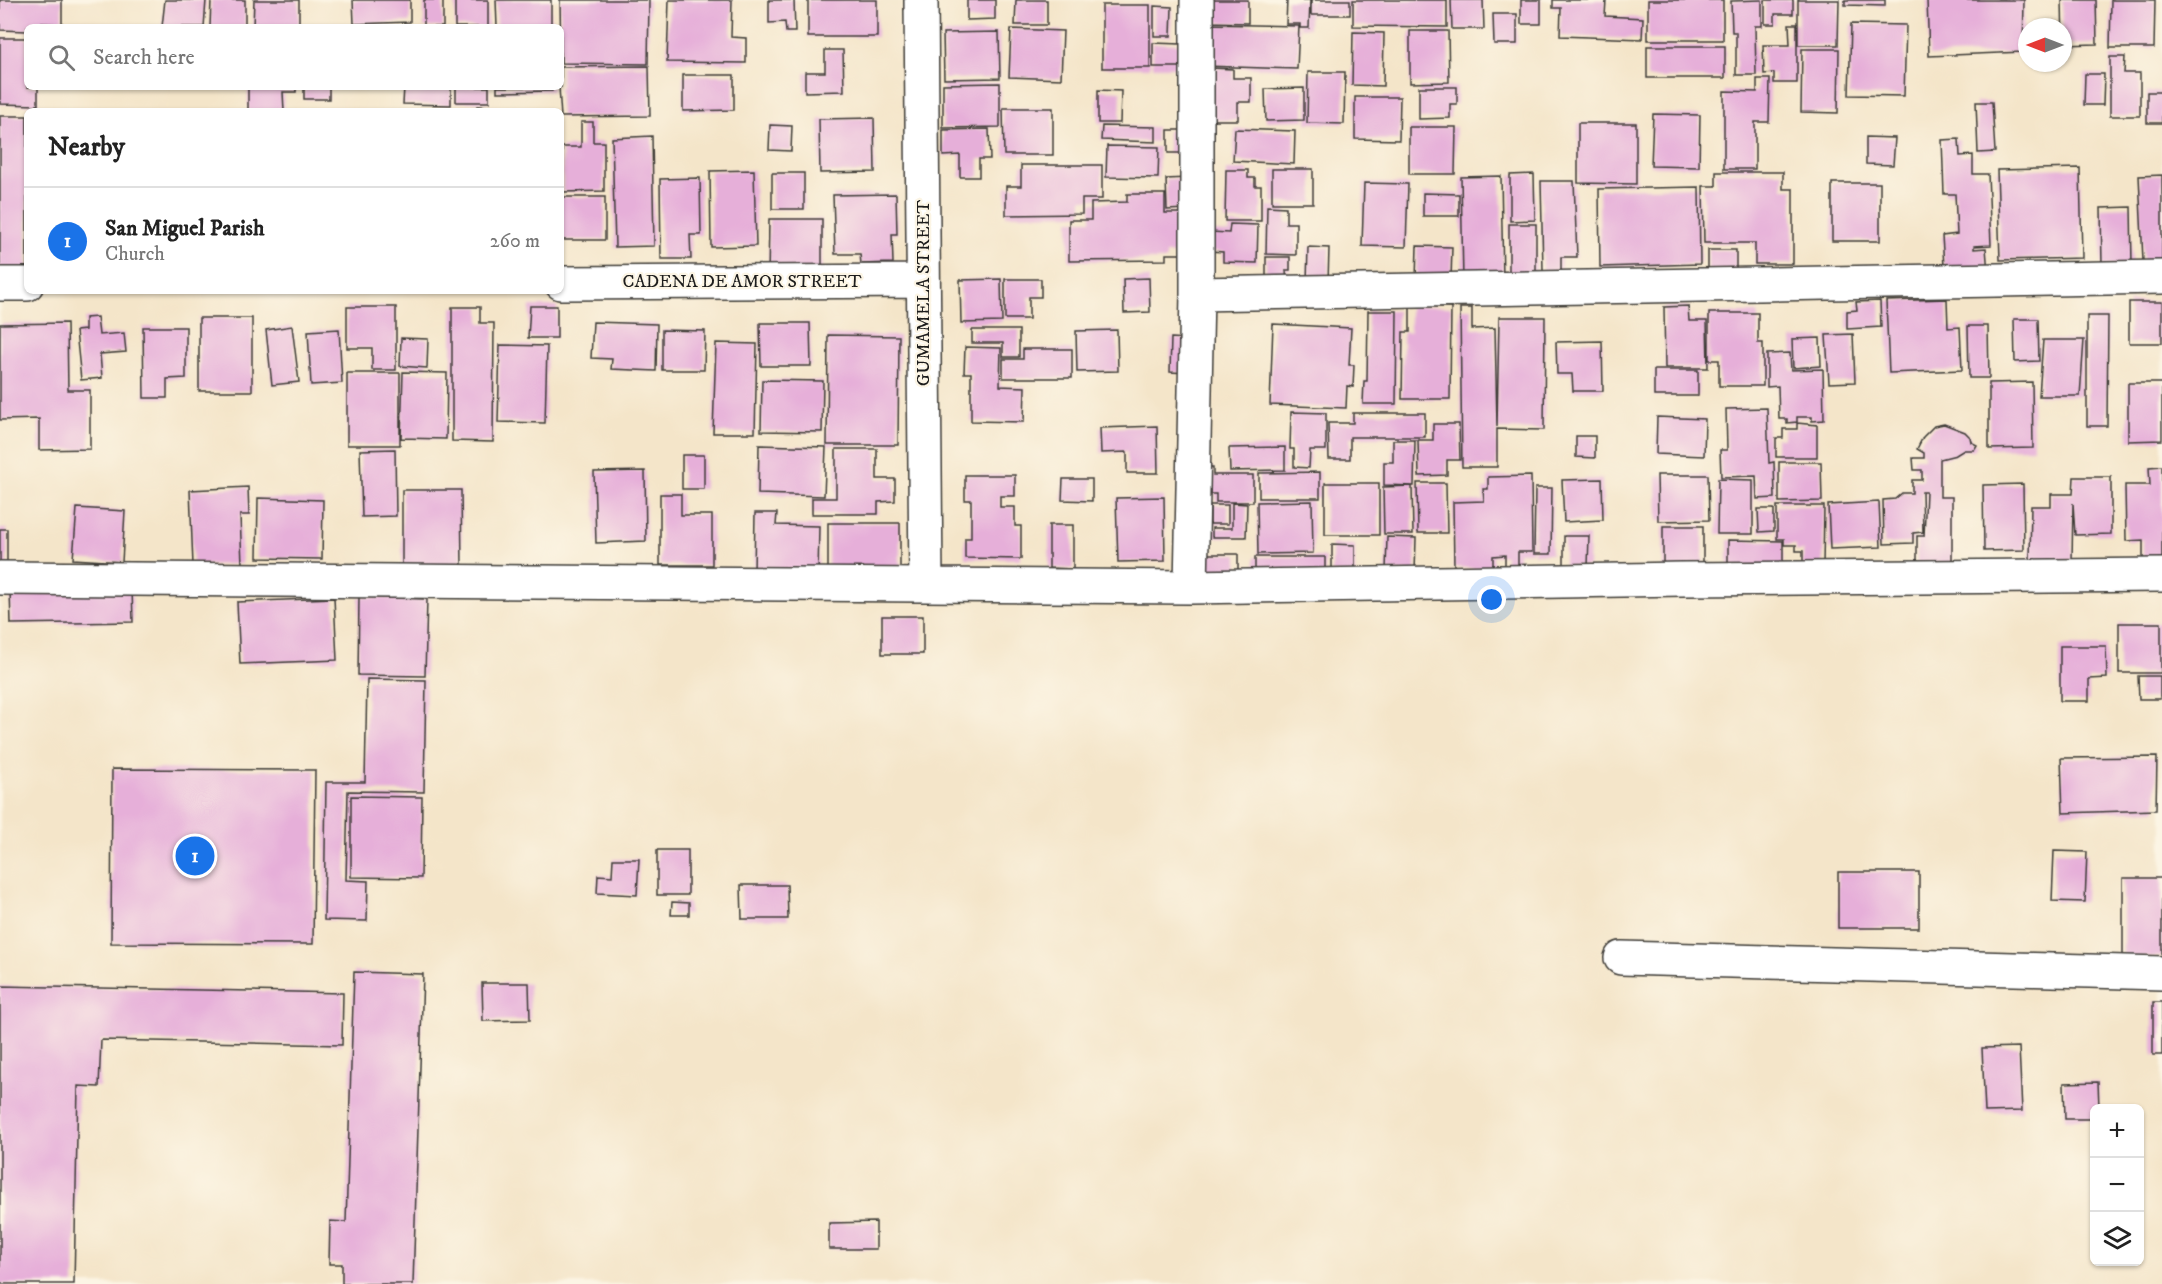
<!DOCTYPE html>
<html lang="en">
<head>
<meta charset="utf-8">
<style>
  body { margin:0; font-family:"IM FELL DW Pica",serif; background:#f6f6f6; color:#222 }
  .controls { position:absolute; right:18px; bottom:18px; display:grid; overflow:hidden; border-radius:9px; box-shadow:0 2px 4px #0004 }
  .controls button { width:54px; height:54px; display:grid; place-items:center; padding:0; border:0; border-bottom:2px solid #e0e0e0; background:#fff; color:#222; font:30px sans-serif }
  .compass { position:absolute; left:2018px; top:18px; width:54px; height:54px; border-radius:50%; background:#fff; box-shadow:0 2px 4px #0004; rotate:270deg }
  .you { position:absolute; left:1492px; top:600px; width:21px; height:21px; margin:-15px; border:4px solid #fff; border-radius:50%; background:#1a73e8; box-shadow:0 0 0 9px #1a73e833 }
  .badge { display:grid; place-items:center; width:39px; height:39px; border-radius:50%; background:#1a73e8; color:#fff; font-size:20px; font-weight:700 }
  .pin { position:absolute; translate:-50% -50%; border:3px solid #fff; box-shadow:0 2px 6px #0006 }
  .list { margin:0; padding:0; list-style:none }
  h2 { display:flex; justify-content:space-between; align-items:center; height:78px; margin:0; padding:0 24px; font-size:26px }
  h2 small { font-size:20px; font-weight:400; color:#767676 }
  .list li { display:grid; grid-template-columns:39px 1fr auto; gap:18px; align-items:center; box-sizing:border-box; height:108px; padding:0 24px; border-top:2px solid #e0e0e0 }
  .list b { display:block; font-size:22px; white-space:nowrap }
  .list p { margin:0; font-size:20px; white-space:nowrap; color:#767676 }
  .list em { font-size:20px; font-style:normal; color:#767676 }
  .icon { flex:none; width:33px; height:33px; fill:none; stroke:currentColor; stroke-width:2; stroke-linecap:round; stroke-linejoin:round }
  .map { position:relative; flex:none; width:2162px; height:1284px; overflow:hidden }
  .search { position:absolute; background:#fff; box-shadow:0 2px 4px #0004; left:24px; top:24px; width:540px; height:66px; display:flex; align-items:center; gap:15px; box-sizing:border-box; padding:0 21px; border-radius:9px; color:#767676; font-size:22px }
  .panel { position:absolute; background:#fff; box-shadow:0 2px 4px #0004; left:24px; top:108px; width:540px; height:186px; border-radius:9px }
  .map>svg:first-child { display:block }
</style>
</head>
<body>
<div class="map">
<svg width="2162" height="1284" viewBox="0 0 2162 1284">
  <rect width="100%" height="100%" fill="#fcf5e5"/>
  <filter id="ink" filterUnits="userSpaceOnUse"><feTurbulence type="fractalNoise" baseFrequency=".0167" numOctaves="2"/><feDisplacementMap in="SourceGraphic" scale="12" xChannelSelector="R" yChannelSelector="G"/><feConvolveMatrix kernelMatrix="1 2 1 2 8 2 1 2 1" color-interpolation-filters="sRGB"/></filter>
  <filter id="wash" filterUnits="userSpaceOnUse"><feTurbulence type="fractalNoise" baseFrequency=".008" numOctaves="4" result="noise"/><feDisplacementMap in="SourceGraphic" scale="24" xChannelSelector="R" yChannelSelector="G"/><feGaussianBlur stdDeviation="1.35" result="paint"/><feColorMatrix in="noise" values="0 0 0 0 0 0 0 0 0 0 0 0 0 0 0 0 0 1.4 0 .05"/><feComposite in="paint" operator="in"/></filter>
  <g filter="url(#wash)">
    <rect width="100%" height="100%" fill="#f4e5c9"/>
    <g id="blocks">
      <!-- building -->
      <path fill="#e6afd9" d="M0 0H62V24L39 23V27H27V31L0 30Z
        M165 0H206L204 27H162Z
        M211 0H245V27H210Z
        M254 0H299V27H253Z
        M353 0H410V22L354 24Z
        M424 0H443V27H424Z
        M455 0H488V27H455Z
        M496 0H551V27H497Z
        M560 0H649L648 64 561 63Z
        M669 0H732L731 37 746 38V63L667 62Z
        M769 0H794L795 32H786L785 22 769 23Z
        M808 0H877V37H808Z
        M967 0H995V19L967 20Z
        M1016 0H1047V25H1015Z
        M1208 0H1248V23L1208 22Z
        M1287 0H1310L1309 28H1300V24H1286Z
        M1311 0H1350V15H1311Z
        M1353 0H1447V27L1353 26Z
        M1451 0H1483L1484 29H1452Z
        M1521 0H1541V24H1521Z
        M1553 0H1606L1605 16 1643 18 1642 39 1560 36 1561 8H1553Z
        M1648 0H1723V40H1648Z
        M1760 0H1762V26H1755L1756 75H1736V32H1732L1731 1Z
        M1765 0H1793V14H1775V24H1765Z
        M1798 0H1839L1838 45H1798Z
        M1845 0H1885V6L1845 5Z
        M1927 0H2024L2023 52 1929 56Z
        M2062 0H2096L2097 44 2063 45Z
        M2111 0H2155L2154 48H2110Z
        M1102 5H1150V68H1102Z
        M1154 6 1172 7 1171 36H1154Z
        M1493 14H1517V44H1494Z
        M1206 24 1299 26 1297 69 1205 66Z
        M1789 24H1797V83H1774V73L1764 74 1763 45H1790Z
        M1851 24 1906 25 1904 96 1849 95Z
        M1011 29 1063 31 1061 79 1009 77Z
        M1410 31H1448L1449 82 1410 83Z
        M999 32 1000 78 944 79 943 33Z
        M1353 32 1384 33 1383 86 1352 85Z
        M0 38H27V87H38V105L0 104Z
        M1153 43 1181 44 1180 67H1153Z
        M1647 46H1725V78H1647Z
        M1802 49H1839L1838 113 1801 112Z
        M825 50H843L844 91 805 92V72H825Z
        M2110 57H2125L2124 73H2140V116H2110Z
        M649 66 650 116 561 117 559 87H561V67Z
        M1210 68 1233 69V78H1251V102H1238V120H1210Z
        M1308 72H1345L1344 124 1307 123Z
        M2085 74H2104L2103 105H2084Z
        M683 75H734V110L683 111Z
        M1757 79H1770L1769 122H1755V169H1724V91L1757 92Z
        M1000 83V127L943 128V84Z
        M248 87H296V92H283L284 111H248Z
        M304 87H329V99H304Z
        M404 87H451V105L403 104Z
        M456 87H489V102H456Z
        M497 87H552V91L497 92Z
        M1419 87H1457V104H1450V118L1419 119Z
        M1304 88V120L1266 121 1265 89Z
        M1098 90 1121 91 1120 123H1098Z
        M2147 92H2162V123H2147Z
        M1355 97H1400L1399 140 1355 139Z
        M1976 102H1992L1995 152 1978 153Z
        M477 106 492 107V111H477Z
        M1003 108H1053V155H1004Z
        M1653 114 1700 115 1699 167 1651 166Z
        M0 116H27V272L0 273Z
        M874 118 875 172 820 173 819 119Z
        M581 122H593V142H604V191L563 192 562 147H581Z
        M1578 123H1636V184L1578 183Z
        M770 125 792 126 791 151 769 150Z
        M1102 126 1156 127V142L1101 140Z
        M1409 127H1456L1455 174H1409Z
        M989 129 990 159H979V177H960V155L943 156V130Z
        M1235 129 1295 131 1294 164 1233 161Z
        M1168 130H1189V153H1168Z
        M652 136 654 246 615 247 612 138Z
        M1866 137 1895 138 1893 165 1866 164Z
        M1959 139 1960 156 1973 155V174H1988L1991 245 1974 246V249L1986 248 1988 273 1944 266 1942 236 1957 234 1955 194H1944L1942 140Z
        M1107 146 1159 147 1158 178 1106 177Z
        M1021 165H1102V199H1082V214L1006 215V186H1021Z
        M2080 168 2082 258 2000 260 1997 170Z
        M1272 169H1313V203H1272Z
        M754 170 756 246 711 247 710 171Z
        M1226 170H1248V178H1255V186H1261V221H1225Z
        M1716 172H1783V189H1793V264H1755V243H1704L1703 186H1716Z
        M772 173H804V209H772Z
        M1534 174 1535 220 1510 221V175Z
        M2162 175V260L2143 261 2139 176Z
        M1501 176 1503 280H1463L1461 177Z
        M700 178 701 235H690L691 259H661L660 179Z
        M1187 178V209L1167 210 1166 179Z
        M1541 181H1574L1577 257H1561V271H1543Z
        M1364 183 1408 184 1406 247 1362 246Z
        M1832 183H1880V241H1832Z
        M1699 187 1700 264 1600 267 1599 189Z
        M1423 193 1459 194V216H1423Z
        M896 194 897 234H892L893 263 861 264 860 254H835L833 195Z
        M1127 194H1165V213H1183V254H1166V260L1069 261V220H1091V203L1127 202Z
        M561 197H605V240H561Z
        M1267 206 1286 207V223H1296V255L1266 254Z
        M2131 207 2132 266H2102L2101 208Z
        M769 219H822V276L768 277Z
        M1230 224 1258 225 1257 263 1223 262V252L1210 251 1211 232 1229 233Z
        M1509 224H1536V284H1509Z
        M1417 246 1452 247 1451 280 1416 279Z
        M1308 247 1329 248 1328 283 1307 281Z
        M1708 250H1736V276H1708Z
        M1266 257H1290V270H1286L1287 285H1266Z
        M1149 278 1150 312 1124 313 1123 279Z
        M1001 279 1002 322 961 323 960 280Z
        M1005 279H1041V297H1029V319H1005Z
        M1947 299 1948 328 1960 327 1962 370 1889 373 1886 301Z
        M1880 301 1881 327 1847 329V311L1857 310 1856 302Z
        M2129 302H2162V343H2129Z
        M530 306H557V338H528Z
        M1410 306 1451 307 1450 399H1402L1403 332H1410Z
        M1688 306 1689 321H1707L1708 368H1665L1664 307Z
        M347 307H396V370H372V348H347Z
        M452 307H480V323H494L493 442 452 441Z
        M1460 308H1472V329L1495 328 1497 427 1499 317H1545L1544 430 1497 429V467H1462Z
        M1368 311H1397L1396 404H1363L1364 381H1367Z
        M1709 313H1758V343H1763V386H1719V360H1709Z
        M2087 316H2108L2107 426H2087Z
        M97 317 99 335 124 333 126 352 100 354 102 378 81 380 76 331 85 330V318Z
        M199 318H252V391H199Z
        M2014 319H2038L2039 361 2015 362Z
        M593 322 657 324 656 371 611 369 612 359 591 358Z
        M67 323 68 390H90V449L39 450V419L0 420V324Z
        M760 323H810L811 366H761Z
        M1273 324 1351 328 1349 365H1354L1353 387 1347 386 1346 408 1270 405Z
        M292 326 299 382 272 385 266 330Z
        M1968 326H1988L1989 378H1969Z
        M143 327H186V378L167 379V398H144Z
        M339 329 342 383 311 385 308 331Z
        M662 330 705 331 704 370H662Z
        M972 330H1019V357H1003V343H972Z
        M1117 330 1118 371 1077 372 1076 331Z
        M1853 334 1855 382 1829 383 1826 335Z
        M828 335 899 336 898 445H827Z
        M401 338 428 339 427 368 400 366Z
        M1171 338 1187 339V373L1170 372Z
        M1820 338 1821 366 1793 368 1792 339Z
        M2043 340H2084L2080 396H2039Z
        M1602 341 1603 391H1573L1572 374H1557L1556 342Z
        M716 343 757 344 755 433H713Z
        M500 345 547 346 545 423 498 422Z
        M965 347 1001 348 1000 386 1025 387 1024 422 971 421V373H964Z
        M1023 349H1072V378H1003V359H1023Z
        M1790 353 1791 370 1823 369 1824 420 1812 421V417H1797V422L1787 423V419H1779L1778 386 1767 387V354Z
        M1654 370H1698V396H1654Z
        M403 372 447 373 446 439 401 438Z
        M347 373H400V445H347Z
        M762 380 823 381 822 432 761 431Z
        M2032 382 2033 448 1989 449V383Z
        M2128 383H2162V440L2128 441Z
        M1767 408 1769 463 1774 462 1775 498 1757 499 1756 476 1721 477 1720 450H1727L1726 409Z
        M1291 412 1326 413V450H1310L1309 468 1294 467V449H1290Z
        M1353 413H1425V437H1350V459H1329L1328 423H1353Z
        M1657 417 1705 419 1704 456 1656 454Z
        M1797 423 1817 425V457H1776V438H1783V429H1797Z
        M1433 424H1459L1460 460H1447V475L1419 476 1418 440H1433Z
        M1944 424 1965 432 1970 437 1971 442 1977 445 1974 450H1964L1956 455 1940 459V497H1952V574H1917V536H1924L1926 492H1922L1923 532 1913 533V543L1884 544 1883 500 1895 499 1902 493H1912V480H1922V470H1914L1913 458H1924V453L1917 449 1923 437 1934 426Z
        M1157 426 1158 473H1127V452L1101 453 1100 428Z
        M1576 436H1595V458L1576 457Z
        M1393 440H1415L1414 486 1384 485V462H1393Z
        M759 445 826 447 824 496 758 494Z
        M1285 447V470L1230 471 1229 448Z
        M395 449 396 516 362 517 360 450Z
        M836 449H877V479H895V501L878 502V514H812V498H836Z
        M682 455H704V489H682Z
        M1779 462H1821L1822 501 1779 502Z
        M2162 466V560L2143 561V540L2126 541 2125 485H2150L2149 467Z
        M1205 467H1213V475H1253V502H1216V494H1205Z
        M645 471 646 541 596 543 594 472Z
        M1320 472V498H1259V473Z
        M965 475H1015V496H1000V507H1015V526H1021V559L965 558V538H971V500H965Z
        M1657 475H1708L1709 520 1658 521Z
        M1531 476 1532 552H1518V567H1505V555L1493 556V570L1454 567 1453 502 1484 501 1483 489H1488V477Z
        M2074 477H2111V534L2075 535 2073 503 2072 561 2030 560 2031 506H2051V494H2073Z
        M1063 479H1092V501L1062 500Z
        M1602 479 1603 520 1564 522 1562 480Z
        M1718 479 1753 480V534H1717Z
        M1325 483H1379V535H1325Z
        M1417 483H1446L1447 533H1418Z
        M2023 484 2024 550 1984 551 1983 485Z
        M1412 486 1413 534H1384L1383 487Z
        M248 487 249 515H240L242 564 193 565 190 490Z
        M1535 488H1552L1551 554H1534Z
        M402 490H461L462 567H402Z
        M660 494H681V515H712V565H660Z
        M1164 497 1165 561 1118 562 1116 498Z
        M258 498 323 500 322 559 257 558Z
        M1312 501 1313 553 1258 554 1257 502Z
        M1879 502 1881 547 1830 549 1828 505Z
        M1232 503 1247 504 1246 537H1212V528H1232Z
        M1210 505H1228V524H1210Z
        M1777 506H1824L1823 567H1803V551H1796V545H1784V539H1777Z
        M77 508 125 511 122 562 73 559Z
        M1758 509H1774V531L1759 532Z
        M755 513H777L776 525 819 526 818 575 754 573Z
        M828 523H900V570H828Z
        M1049 525H1073V569L1049 568Z
        M1663 526H1703V575H1663Z
        M0 529H7V566H0Z
        M1564 536H1589L1588 566H1564Z
        M1387 537 1416 538 1415 572 1386 571Z
        M1728 540 1783 541V574H1728Z
        M1332 544 1355 545V574L1332 573Z
        M1203 554H1238V576H1203Z
        M1255 557H1325V577L1255 578Z
        M132 588 133 622 11 624 10 590Z
        M359 597 427 599 425 676 358 675Z
        M334 598 337 660 240 664 237 602Z
        M882 616H923V654H882Z
        M2119 623H2161V673H2119Z
        M2060 646H2106L2107 678 2089 679V701H2060Z
        M2138 676H2160V699H2139Z
        M367 679 426 680 424 792 348 791 346 880 368 881 367 921 324 920 326 782H365Z
        M2157 757 2156 810 2063 813 2061 758Z
        M112 769 315 770 313 944 111 943Z
        M351 796 422 797 421 878 351 877Z
        M657 850H688V895H657Z
        M2054 851 2087 852 2085 902 2052 901Z
        M613 859H639L637 895 597 893 598 875 612 876Z
        M1838 872H1919V928H1838Z
        M2123 878H2162V957H2123Z
        M741 885H787L788 919H742Z
        M672 902 689 903V915H671Z
        M354 972 423 974 413 1284H342V1264H329L330 1221 346 1222Z
        M482 983H529L530 1020 483 1021Z
        M0 986 343 993 342 1045 101 1040 99 1087 78 1086 74 1284H0Z
        M2153 1002H2162V1055H2153Z
        M2019 1047 2022 1111 1985 1112 1982 1048Z
        M2098 1082 2099 1108H2094V1119H2065L2064 1083Z
        M876 1222V1249H829V1223Z"/>
    </g>
  </g>
  <g filter="url(#ink)">
    <use href="#blocks" fill-opacity="0" stroke="#3c3a36" stroke-width="1.5"/>
    <g fill="none" stroke-linecap="round" stroke-linejoin="round">
      <defs>
        <path id="minor" d="M921 0 926 585
          M561 283 923 281
          M0 284H27
          M1197 294 2162 277
          M0 578 1191 587 1683 579 2162 575
          M1191 587 1197 294V0
          M1621 958 2162 973"/>
      </defs>
      <!-- minor casing -->
      <use href="#minor" stroke="#3c3a36" stroke-width="36"/>
      <!-- minor -->
      <use href="#minor" stroke="#fff" stroke-width="33"/>
    </g>
  </g>
  <g text-anchor="middle" dominant-baseline="central" stroke-width="4.5" stroke-linejoin="round" paint-order="stroke">
    <!-- street labels -->
    <g font-size="18" fill="#1c1c1c" stroke="#fcf5e5">
      <text x="742" y="282">CADENA DE AMOR STREET</text>
      <text transform="translate(924 293) rotate(-90)">GUMAMELA STREET</text>
    </g>
  </g>
</svg>
<div class="controls">
<button>+</button>
<button>−</button>
<button><svg class="icon" aria-label="layers" viewBox="0 0 24 24"><path d="M12 4l9 5-9 5-9-5zM3 14l9 5 9-5"/></svg></button>
</div>
<svg class="compass" viewBox="-18 -18 36 36"><path d="M0-13l5 13h-10z" fill="#e53935"/><path d="M0 13l5-13h-10z" fill="#767676"/></svg>
<div class="you"></div>
<div class="pin badge" style="left:195px;top:856px">1</div>
<div class="search"><svg class="icon" aria-label="search" viewBox="0 0 24 24"><circle cx="10" cy="10" r="6"/><path d="M15 15l6 6"/></svg>Search here</div>
<section class="panel">
<h2>Nearby<small></small></h2>
<ul class="list">
<li><span class="badge">1</span><div><b>San Miguel Parish</b><p>Church</p></div><em>260 m</em></li>
</ul>
</section>
</div>
</body>
</html>
